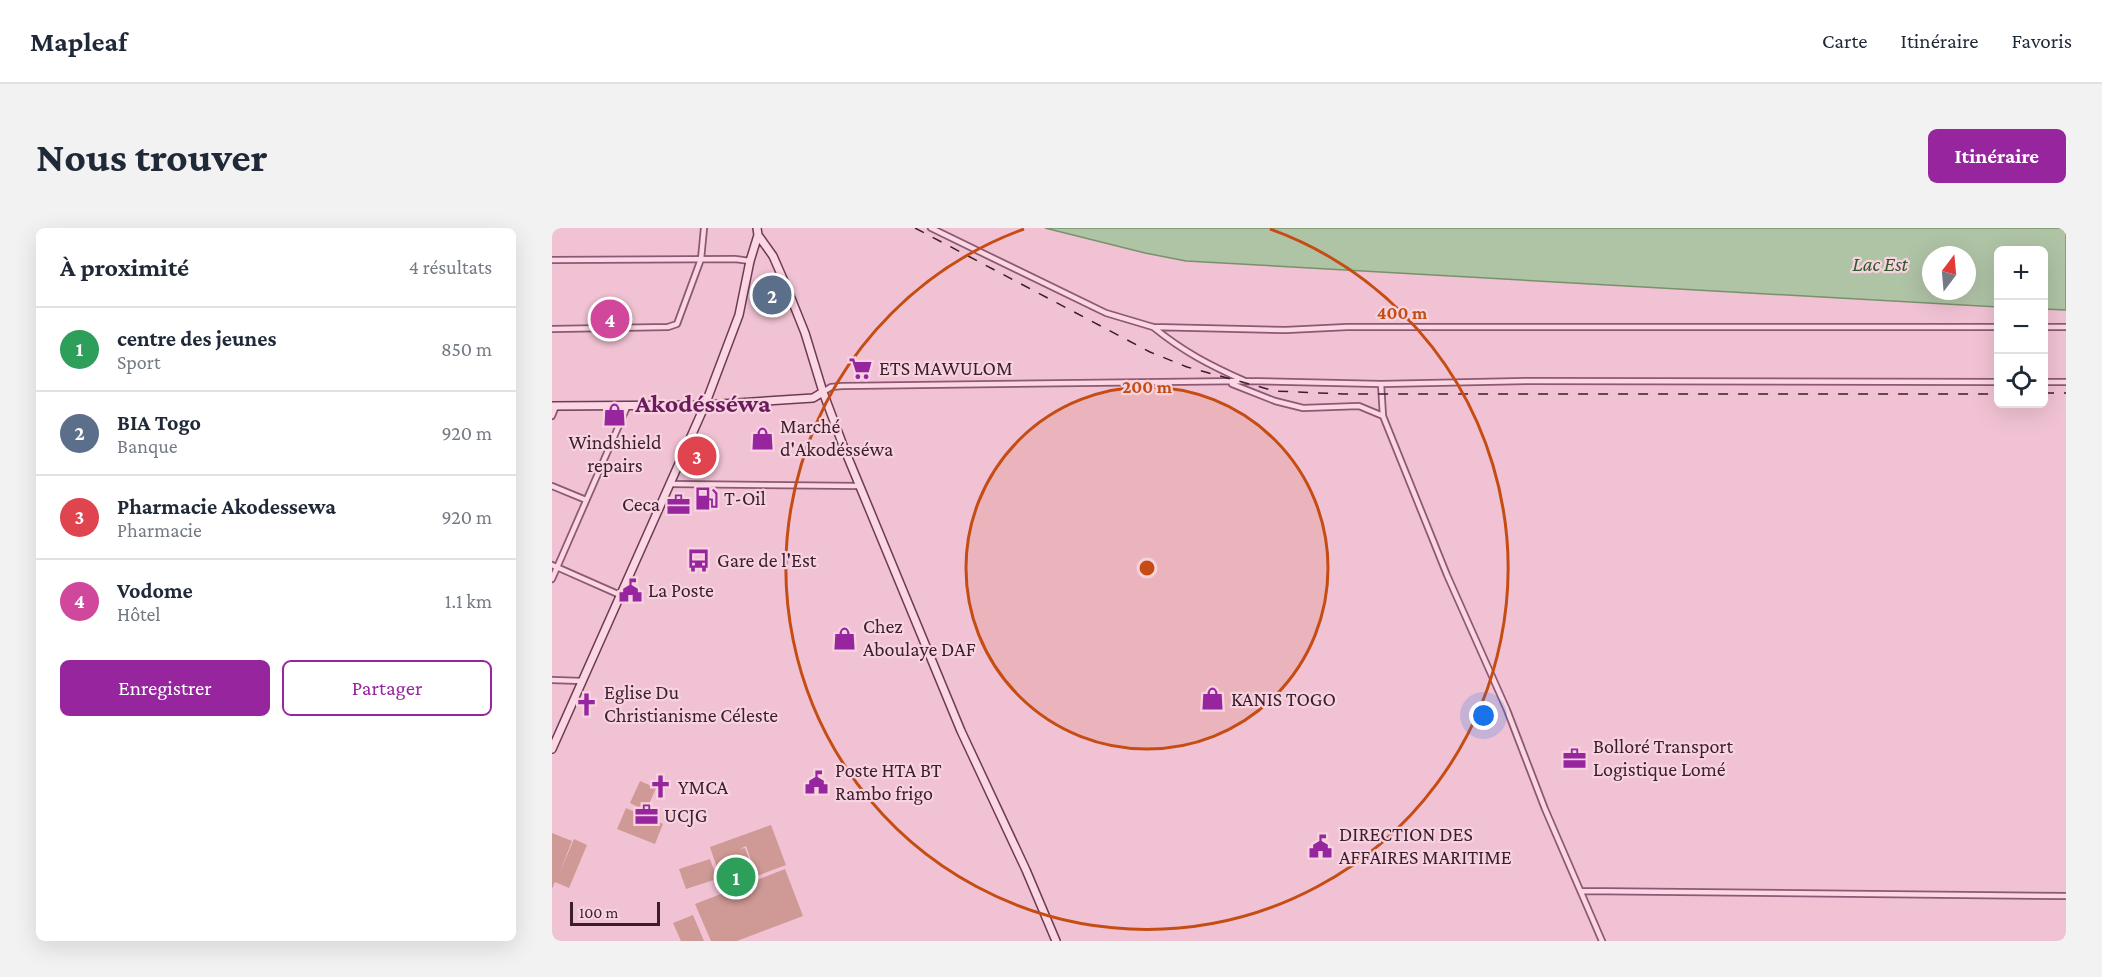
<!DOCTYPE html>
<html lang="fr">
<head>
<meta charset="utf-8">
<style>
  body { margin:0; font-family:"Crimson Pro",serif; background:#f2f2f3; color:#1f2937 }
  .controls { position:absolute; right:18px; top:18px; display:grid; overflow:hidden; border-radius:9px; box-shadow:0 6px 24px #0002 }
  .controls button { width:54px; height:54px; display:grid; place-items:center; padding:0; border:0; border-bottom:2px solid #e0e1e3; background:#fff; color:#1f2937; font:30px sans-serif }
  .compass { position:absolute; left:1370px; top:18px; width:54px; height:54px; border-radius:50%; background:#fff; box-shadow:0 6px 24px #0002; rotate:16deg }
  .scale { position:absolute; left:18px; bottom:15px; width:90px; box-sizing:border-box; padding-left:6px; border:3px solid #3b1d2e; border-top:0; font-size:16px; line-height:21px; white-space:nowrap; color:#3b1d2e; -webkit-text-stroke:4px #f7d2df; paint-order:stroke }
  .you { position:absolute; left:932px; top:488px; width:21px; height:21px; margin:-15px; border:4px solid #fff; border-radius:50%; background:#1a73e8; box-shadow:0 0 0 9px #1a73e833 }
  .badge { display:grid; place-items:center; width:39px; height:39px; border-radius:50%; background:#96259e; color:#fff; font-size:20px; font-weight:700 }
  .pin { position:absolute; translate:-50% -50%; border:3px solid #fff; box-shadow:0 2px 6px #0006 }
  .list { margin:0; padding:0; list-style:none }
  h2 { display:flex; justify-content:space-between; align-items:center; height:78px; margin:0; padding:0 24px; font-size:26px }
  h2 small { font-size:20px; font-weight:400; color:#747a83 }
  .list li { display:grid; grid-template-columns:39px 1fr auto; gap:18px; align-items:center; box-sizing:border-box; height:84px; padding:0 24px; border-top:2px solid #e0e1e3 }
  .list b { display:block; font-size:22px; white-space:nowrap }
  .list p { margin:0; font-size:20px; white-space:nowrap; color:#747a83 }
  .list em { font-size:20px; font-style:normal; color:#747a83 }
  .actions { display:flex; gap:12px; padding:18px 24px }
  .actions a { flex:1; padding:14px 0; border:2px solid #96259e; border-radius:9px; text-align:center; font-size:21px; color:#96259e }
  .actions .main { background:#96259e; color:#fff }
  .icon { flex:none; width:33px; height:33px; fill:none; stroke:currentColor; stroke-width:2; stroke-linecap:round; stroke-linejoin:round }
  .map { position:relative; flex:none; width:1514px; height:713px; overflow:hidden; border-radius:9px }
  header { display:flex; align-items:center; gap:36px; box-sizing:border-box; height:84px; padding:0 30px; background:#fff; border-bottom:2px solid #e0e1e3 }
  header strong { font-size:28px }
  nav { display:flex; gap:33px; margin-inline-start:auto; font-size:21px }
  .intro { display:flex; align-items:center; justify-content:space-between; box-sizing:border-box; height:144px; padding:0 36px }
  h1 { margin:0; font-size:42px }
  .button { padding:15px 27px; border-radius:9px; background:#96259e; color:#fff; font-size:21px; font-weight:700 }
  main { display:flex; gap:36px; padding:0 36px }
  aside { flex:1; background:#fff; border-radius:9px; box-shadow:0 6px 24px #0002 }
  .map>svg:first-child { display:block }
</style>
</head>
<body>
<header>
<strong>Mapleaf</strong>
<nav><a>Carte</a><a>Itinéraire</a><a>Favoris</a></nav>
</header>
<div class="intro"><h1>Nous trouver</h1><a class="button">Itinéraire</a></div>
<main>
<aside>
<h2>À proximité<small>4 résultats</small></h2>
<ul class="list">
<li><span class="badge" style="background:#2e9e5b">1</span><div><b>centre des jeunes</b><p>Sport</p></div><em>850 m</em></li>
<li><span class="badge" style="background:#5c6f8a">2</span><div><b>BIA Togo</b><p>Banque</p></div><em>920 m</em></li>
<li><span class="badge" style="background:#e0444e">3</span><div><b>Pharmacie Akodessewa</b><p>Pharmacie</p></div><em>920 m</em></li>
<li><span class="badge" style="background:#d1479c">4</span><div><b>Vodome</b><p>Hôtel</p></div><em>1.1 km</em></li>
</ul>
<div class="actions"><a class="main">Enregistrer</a><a>Partager</a></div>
</aside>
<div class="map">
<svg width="1514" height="713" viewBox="0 0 1514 713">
  <rect width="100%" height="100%" fill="#f1c2d3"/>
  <!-- green -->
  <path fill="#cf9995" d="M88 553 104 560 94 583 78 575Z
    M74 580 111 596 103 616 65 601Z
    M219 597 234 637 205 648 194 618 188 621 193 620 198 633 166 643 158 619Z
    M0 605 20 613 7 646 22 611 35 617 17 660 3 654 0 661Z
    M158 631 165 651 134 661 127 641Z
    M233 641 251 688 185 713H159L143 676Z
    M141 687 152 713H129L121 695Z"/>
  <!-- water -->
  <path fill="#afc3a5" stroke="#77926b" stroke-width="1.5" fill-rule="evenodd" d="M493 0H1514V82L1492 81V22H1446V79L634 33 593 25ZM1379 27H1415V63H1379Z"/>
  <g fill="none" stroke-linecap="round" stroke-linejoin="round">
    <defs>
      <path id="street" d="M379 0 554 85 601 99 734 102 795 99H1446
        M0 32 183 31 198 33
        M601 99C632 124 657 137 693 153
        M1492 99H1514
        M0 101 116 99 125 96 149 31 152 0
        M1492 154H1514
        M680 156 723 173 751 180 807 178 831 188
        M829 156 831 188 895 347 955 482 993 581 1050 713
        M271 164 279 159 290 158 693 153 829 156 977 153 1446 154
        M0 188 4 178
        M118 256 308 258
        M0 258 34 272
        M0 337 68 367
        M0 351 75 179
        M0 452 30 453
        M1029 663 1514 668"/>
      <path id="secondary" d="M205 0 206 7 221 28 235 60 253 105 271 164 292 220 409 503 474 642 504 713
        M0 178 153 177 261 170 271 164
        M0 521 153 177 187 87 198 33 206 7"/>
    </defs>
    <!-- street casing -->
    <use href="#street" stroke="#8c5873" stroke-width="8"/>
    <!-- secondary casing -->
    <use href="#secondary" stroke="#6d3b57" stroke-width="10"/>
    <!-- street -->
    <use href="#street" stroke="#fbd6e3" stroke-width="4.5"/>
    <!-- secondary -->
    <use href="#secondary" stroke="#fbd6e3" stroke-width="7"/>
    <!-- rail -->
    <path stroke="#3b1d2e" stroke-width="1.5" stroke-dasharray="10 10" stroke-linecap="butt" d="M363 0 598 124 635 139 723 163 791 166H1446
      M1492 165H1514"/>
  </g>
  <!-- distance rings -->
  <circle cx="595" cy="340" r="181" fill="#c54d13" fill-opacity=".12"/>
  <g fill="none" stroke="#c54d13" stroke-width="3">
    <circle cx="595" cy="340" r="181"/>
    <path d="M718 1A361 361 0 1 1 472 1"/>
  </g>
  <!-- icons -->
  <defs>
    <symbol id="supermarket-bare" viewBox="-9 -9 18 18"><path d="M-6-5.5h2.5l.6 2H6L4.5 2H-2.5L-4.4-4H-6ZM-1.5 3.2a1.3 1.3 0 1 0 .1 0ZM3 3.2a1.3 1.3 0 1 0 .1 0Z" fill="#96259e" stroke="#f7d2df" stroke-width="2.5" paint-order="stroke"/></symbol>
    <symbol id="shop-bare" viewBox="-9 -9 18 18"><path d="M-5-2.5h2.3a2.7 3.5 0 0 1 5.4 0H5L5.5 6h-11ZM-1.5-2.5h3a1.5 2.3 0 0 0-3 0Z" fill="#96259e" stroke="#f7d2df" stroke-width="2.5" paint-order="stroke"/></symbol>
    <symbol id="fuel-bare" viewBox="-9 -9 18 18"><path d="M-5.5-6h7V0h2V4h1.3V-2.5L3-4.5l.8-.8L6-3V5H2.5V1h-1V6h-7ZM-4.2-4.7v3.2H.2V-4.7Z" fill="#96259e" stroke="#f7d2df" stroke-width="2.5" paint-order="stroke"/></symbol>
    <symbol id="office-bare" viewBox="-9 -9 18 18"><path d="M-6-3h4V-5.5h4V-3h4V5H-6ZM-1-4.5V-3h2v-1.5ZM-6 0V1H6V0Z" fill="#96259e" stroke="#f7d2df" stroke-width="2.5" paint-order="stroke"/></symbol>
    <symbol id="bus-bare" viewBox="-9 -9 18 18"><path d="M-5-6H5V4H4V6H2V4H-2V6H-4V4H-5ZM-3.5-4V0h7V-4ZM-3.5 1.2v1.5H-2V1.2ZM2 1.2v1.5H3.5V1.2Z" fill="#96259e" stroke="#f7d2df" stroke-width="2.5" paint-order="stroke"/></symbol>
    <symbol id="civic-bare" viewBox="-9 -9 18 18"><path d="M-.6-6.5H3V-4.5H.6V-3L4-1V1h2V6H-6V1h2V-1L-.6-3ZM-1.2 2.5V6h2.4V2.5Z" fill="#96259e" stroke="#f7d2df" stroke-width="2.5" paint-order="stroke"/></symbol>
    <symbol id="church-bare" viewBox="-9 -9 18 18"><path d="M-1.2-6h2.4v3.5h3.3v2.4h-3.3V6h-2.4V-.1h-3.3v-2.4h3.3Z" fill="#96259e" stroke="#f7d2df" stroke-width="2.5" paint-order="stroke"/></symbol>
  </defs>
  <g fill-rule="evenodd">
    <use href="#supermarket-bare" x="292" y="124" width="33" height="33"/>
    <use href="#shop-bare" x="46" y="170" width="33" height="33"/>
    <use href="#shop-bare" x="194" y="194" width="33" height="33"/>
    <use href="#fuel-bare" x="138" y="254" width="33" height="33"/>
    <use href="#office-bare" x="110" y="260" width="33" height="33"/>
    <use href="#bus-bare" x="130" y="316" width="33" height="33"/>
    <use href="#civic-bare" x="62" y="346" width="33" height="33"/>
    <use href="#shop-bare" x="276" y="394" width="33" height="33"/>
    <use href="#shop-bare" x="644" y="454" width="33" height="33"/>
    <use href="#church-bare" x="18" y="460" width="33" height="33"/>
    <use href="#office-bare" x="1006" y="514" width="33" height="33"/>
    <use href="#civic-bare" x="248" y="538" width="33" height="33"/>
    <use href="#church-bare" x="92" y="542" width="33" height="33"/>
    <use href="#office-bare" x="78" y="570" width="33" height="33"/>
    <use href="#civic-bare" x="752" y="602" width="33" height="33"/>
  </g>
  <g text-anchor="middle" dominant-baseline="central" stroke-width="4.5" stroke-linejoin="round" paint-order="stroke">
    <!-- poi labels -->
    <g font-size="20" fill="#3b1d2e" stroke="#f7d2df" text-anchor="start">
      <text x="327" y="140">ETS MAWULOM</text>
      <text x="228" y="198">Marché<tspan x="228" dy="23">d'Akodésséwa</tspan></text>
      <text x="63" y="214" text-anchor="middle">Windshield<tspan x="63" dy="23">repairs</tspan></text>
      <text x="172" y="270">T-Oil</text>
      <text x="108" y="276" text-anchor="end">Ceca</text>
      <text x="165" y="332">Gare de l'Est</text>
      <text x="96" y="362">La Poste</text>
      <text x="311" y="398">Chez<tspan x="311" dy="23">Aboulaye DAF</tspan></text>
      <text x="52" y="464">Eglise Du<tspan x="52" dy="23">Christianisme Céleste</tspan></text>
      <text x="679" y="471">KANIS TOGO</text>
      <text x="1041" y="518">Bolloré Transport<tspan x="1041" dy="23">Logistique Lomé</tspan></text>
      <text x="283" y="542">Poste HTA BT<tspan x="283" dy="23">Rambo frigo</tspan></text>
      <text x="126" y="559">YMCA</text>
      <text x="112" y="587">UCJG</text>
      <text x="787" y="606">DIRECTION DES<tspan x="787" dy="23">AFFAIRES MARITIME</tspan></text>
    </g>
    <!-- water labels -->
    <g font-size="21" font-style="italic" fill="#315b2c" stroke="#f7d2df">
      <text x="1328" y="36">Lac Est</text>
    </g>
    <!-- district labels -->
    <g font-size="26" font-weight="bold" fill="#6a1a5d" stroke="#f7d2df">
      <text x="151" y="175">Akodésséwa</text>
    </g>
  </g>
  <circle cx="595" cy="340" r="9" fill="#c54d13" stroke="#f7d2df" stroke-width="3"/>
  <g font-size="18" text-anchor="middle" font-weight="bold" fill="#c54d13" stroke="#f7d2df" stroke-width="4.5" stroke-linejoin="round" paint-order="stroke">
    <text x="850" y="91">400 m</text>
    <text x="595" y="165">200 m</text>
  </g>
</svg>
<div class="controls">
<button>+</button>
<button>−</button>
<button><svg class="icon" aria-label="locate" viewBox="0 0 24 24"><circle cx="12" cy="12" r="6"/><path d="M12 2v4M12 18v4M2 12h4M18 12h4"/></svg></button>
</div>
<svg class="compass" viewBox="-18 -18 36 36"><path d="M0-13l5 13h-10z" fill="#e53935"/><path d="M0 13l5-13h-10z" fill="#747a83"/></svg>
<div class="scale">100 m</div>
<div class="you"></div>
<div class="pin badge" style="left:184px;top:649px;background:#2e9e5b">1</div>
<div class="pin badge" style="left:220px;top:67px;background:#5c6f8a">2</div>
<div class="pin badge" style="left:145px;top:228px;background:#e0444e">3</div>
<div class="pin badge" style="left:58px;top:91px;background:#d1479c">4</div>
</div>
</main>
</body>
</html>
